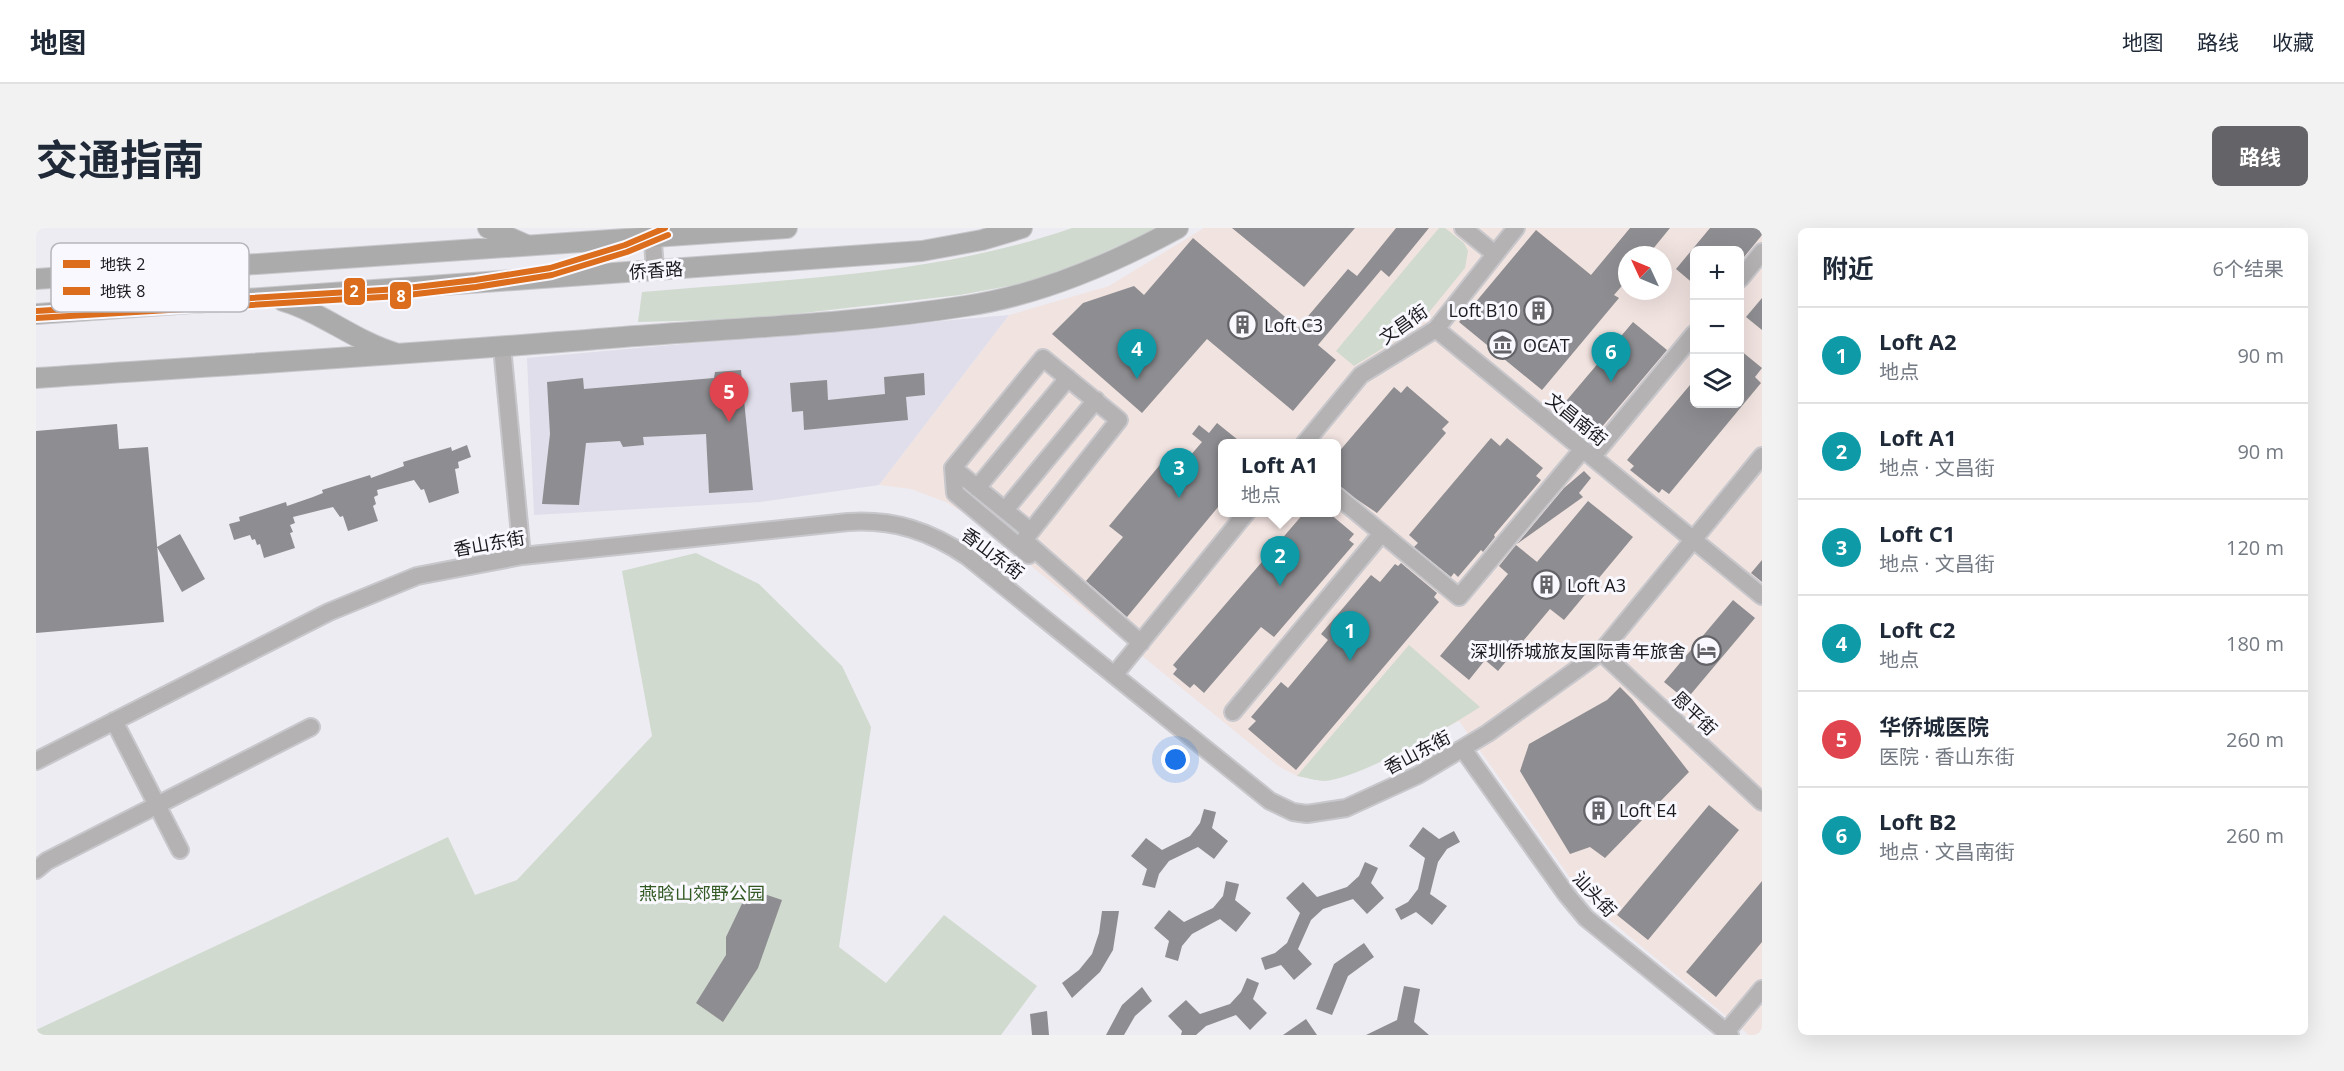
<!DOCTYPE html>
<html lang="zh">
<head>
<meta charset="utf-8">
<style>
  body { margin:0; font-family:"Open Sans","Noto Sans SC",sans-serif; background:#f2f2f3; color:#1f2937 }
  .controls { position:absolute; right:18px; top:18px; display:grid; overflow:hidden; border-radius:9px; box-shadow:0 6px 24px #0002 }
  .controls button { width:54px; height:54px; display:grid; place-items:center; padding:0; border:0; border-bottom:2px solid #e0e1e3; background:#fff; color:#1f2937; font:30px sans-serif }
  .compass { position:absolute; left:1582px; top:18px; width:54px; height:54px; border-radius:50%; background:#fff; box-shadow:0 6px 24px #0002; rotate:314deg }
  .you { position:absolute; left:1140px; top:532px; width:21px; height:21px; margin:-15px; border:4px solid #fff; border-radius:50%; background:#1a73e8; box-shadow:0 0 0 9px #1a73e833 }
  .badge { display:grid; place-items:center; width:39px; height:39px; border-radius:50%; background:#646468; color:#fff; font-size:20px; font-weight:700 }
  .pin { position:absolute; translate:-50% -50px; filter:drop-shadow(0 2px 3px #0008) }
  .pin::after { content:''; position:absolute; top:32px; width:21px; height:18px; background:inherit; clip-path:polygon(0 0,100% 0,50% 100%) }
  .popup { position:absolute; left:1182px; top:211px; width:123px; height:78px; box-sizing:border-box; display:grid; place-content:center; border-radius:9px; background:#fff; filter:drop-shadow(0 2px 4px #0005); font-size:20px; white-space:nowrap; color:#747a83 }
  .popup b { font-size:22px; color:#1f2937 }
  .popup::after { content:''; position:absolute; left:50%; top:100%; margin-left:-12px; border:12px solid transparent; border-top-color:#fff }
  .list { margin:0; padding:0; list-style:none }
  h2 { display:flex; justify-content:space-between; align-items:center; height:78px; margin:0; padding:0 24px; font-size:26px }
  h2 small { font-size:20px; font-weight:400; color:#747a83 }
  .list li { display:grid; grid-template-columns:39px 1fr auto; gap:18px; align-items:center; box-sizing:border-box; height:96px; padding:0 24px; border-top:2px solid #e0e1e3 }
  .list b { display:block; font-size:22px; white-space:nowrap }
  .list p { margin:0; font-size:20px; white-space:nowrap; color:#747a83 }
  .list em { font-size:20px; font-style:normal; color:#747a83 }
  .icon { flex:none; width:33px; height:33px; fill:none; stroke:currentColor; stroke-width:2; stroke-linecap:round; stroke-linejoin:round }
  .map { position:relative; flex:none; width:1726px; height:807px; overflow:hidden; border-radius:9px }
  header { display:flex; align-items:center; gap:36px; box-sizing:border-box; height:84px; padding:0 30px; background:#fff; border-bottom:2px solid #e0e1e3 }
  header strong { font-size:28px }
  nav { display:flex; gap:33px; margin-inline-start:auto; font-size:21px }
  .intro { display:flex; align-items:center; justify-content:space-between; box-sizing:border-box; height:144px; padding:0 36px }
  h1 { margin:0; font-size:42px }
  .button { padding:15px 27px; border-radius:9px; background:#646468; color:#fff; font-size:21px; font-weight:700 }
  main { display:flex; gap:36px; padding:0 36px }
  aside { flex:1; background:#fff; border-radius:9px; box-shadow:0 6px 24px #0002 }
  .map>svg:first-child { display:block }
</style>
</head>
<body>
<header>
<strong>地图</strong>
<nav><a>地图</a><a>路线</a><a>收藏</a></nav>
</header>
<div class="intro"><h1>交通指南</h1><a class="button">路线</a></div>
<main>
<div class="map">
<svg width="1726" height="807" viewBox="0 0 1726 807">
  <rect width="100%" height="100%" fill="#edecf2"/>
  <!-- commercial -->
  <path fill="#f1e3e0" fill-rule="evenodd" d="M1168 0H1726V807H1713L1559 680 1540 658 1423 493 1325 542 1288 553 1261 548 1242 538 937 291 910 274 875 261 843 257 973 87 1073 58ZM1658 22H1704V176H1658ZM1591 27H1627V63H1591ZM1187 216H1301V284H1187Z"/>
  <!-- built -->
  <path fill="#dfdeea" d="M973 87 843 257 725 274 498 287 491 130Z"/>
  <!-- green -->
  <path fill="#d0dacf" d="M1036 0H1122L1047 34 989 55 924 67 714 91 602 94 606 64C750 51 898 48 1036 0Z
    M1403 0H1409L1428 15 1432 23 1429 40 1381 99 1318 138 1300 123Z
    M660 325 723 356 806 438 835 499 803 719 850 755 908 687 1001 758 965 807H0V802L412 609 439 667 481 652 616 508 586 343Z
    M1373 417 1444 479C1414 499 1323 550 1289 553 1280 553 1269 549 1261 548Z"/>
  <!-- building -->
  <path fill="#8e8d91" d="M1196 0H1319L1268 59Z
    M1360 0H1393L1353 49 1345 42 1282 117 1300 132 1257 183 1171 111 1106 185 1016 106 1047 75 1098 58 1108 67 1157 10 1262 100 1312 41 1321 48Z
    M1594 0H1634L1612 27H1591V52L1578 67 1583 70 1506 162 1423 94 1500 2 1555 47Z
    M1674 0H1726V7L1704 34V22H1659V57L1640 41Z
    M1726 70V102L1710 89Z
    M1597 94 1631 122 1554 213 1520 185Z
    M1704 122 1726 140 1719 149 1725 155 1633 266 1626 261 1623 265 1594 242 1598 238 1591 232 1659 151V176H1704Z
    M705 142 717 262 673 265 670 206 607 209 608 217 587 219 584 213 550 215 543 277 506 276 514 206 511 154 547 150 548 161 678 150 679 144Z
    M888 145 889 167 870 169 872 192 768 202 767 183 756 184 754 155 791 152 792 172 849 166 848 149Z
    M1371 158 1413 194 1406 201 1410 205 1341 285 1301 258V226L1358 159 1365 165Z
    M1181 195 1207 216H1187V273L1091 389 1050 353 1087 309 1073 298 1128 232 1141 243 1166 214 1156 206 1163 197 1173 205Z
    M81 196 83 221 112 219 128 394 0 405V203Z
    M1455 210 1464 218 1471 210 1507 240 1500 248 1505 252 1458 307 1459 309 1447 324 1445 322 1422 349 1418 345 1415 349 1378 319 1382 315 1373 307Z
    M431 217 435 229 422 234 423 240 419 241 423 265 393 275 388 261 385 262 378 252 341 262 342 267 338 269 340 276 337 278 342 293 312 303 307 288 304 289 297 279 257 289 259 295 254 297 257 304 254 305 259 320 228 330 224 316 221 317 219 311 216 312 214 307 198 312 193 296 204 293 203 289 250 274 251 278 277 269 287 265 286 262 334 247 335 250 368 238 367 234 415 219 416 223Z
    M1548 243 1555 250 1543 265 1547 269 1481 316 1528 260Z
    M1552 273 1597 309 1528 392 1514 381 1462 443 1449 432 1433 452 1404 428 1472 346 1463 338 1480 317 1501 334Z
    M1268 285H1293L1318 306 1313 312 1318 316 1238 409 1225 399 1168 465 1158 456 1154 460 1137 446 1141 441 1137 437Z
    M144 306 169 351 146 364 121 319Z
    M1726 332V354L1715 345Z
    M1365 335 1401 365 1398 369 1403 374 1260 542 1212 501 1220 493 1215 489 1245 454 1252 460 1292 412 1285 406 1335 347 1344 354 1359 336 1362 338Z
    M1697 372 1719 390 1650 472 1628 454Z
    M1584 459 1596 471 1653 544 1569 630 1554 619 1534 626 1484 543 1493 516 1571 472Z
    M1673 577 1703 602 1612 712 1581 687Z
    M1168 581 1180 584 1176 600 1192 613 1178 631 1162 619 1133 633 1123 646 1119 660 1106 657 1111 641 1095 628 1110 610 1126 622 1154 608 1164 595Z
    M1387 599 1403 611 1418 603 1424 614 1411 621 1402 634 1394 666 1411 678 1396 697 1380 684 1365 692 1359 681 1372 674 1382 661 1389 630 1373 618Z
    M1329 634 1342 640 1335 655 1348 670 1331 686 1317 671 1287 681 1275 692 1262 721 1276 736 1258 752 1245 737 1229 742 1225 730 1239 725 1251 715 1264 685 1250 670 1267 654 1281 669 1311 659 1323 648Z
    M1190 653 1203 656 1199 672 1215 685 1200 704 1184 691 1156 706 1146 718 1142 733 1129 729 1133 713 1118 700 1133 682 1148 694 1177 680 1187 668Z
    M1726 653V714L1680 769 1650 744Z
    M713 661 746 672 722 740 687 794 660 775 690 727V709Z
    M1066 683H1083L1077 722 1064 744 1036 770 1026 755 1043 742 1056 726 1063 705Z
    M1328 715 1338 729 1312 748 1296 787 1280 781 1298 736Z
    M1211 750 1223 755 1217 771 1231 785 1214 802 1200 787 1170 798 1160 807H1145L1146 803 1132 788 1150 772 1164 786 1194 776 1205 764Z
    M1368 758 1384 761 1378 794 1393 807H1330L1361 792Z
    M1106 759 1116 773 1099 788 1088 807H1070L1086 777Z
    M1011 783 1013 807H996L994 786Z
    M1270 791 1281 807H1247Z"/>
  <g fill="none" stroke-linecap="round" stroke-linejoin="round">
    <defs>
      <path id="minor" d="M616 0 619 42
        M1427 0 1459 26
        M1704 51 1726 24
        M1400 101 1726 368
        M466 119 486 328
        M1268 216 1325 147 1400 101 1480 0
        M1557 228 1658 106
        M917 240 919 265 993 327
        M941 260 1032 150
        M1301 268 1423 369 1547 221
        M969 282 1060 172
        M993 302 917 240 1007 130 1083 192 988 312 1105 415
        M1565 424 1726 574
        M1079 446 1211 284
        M1197 484 1346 305
        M78 493 144 622
        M1427 521 1530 666 1550 690 1694 807
        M0 533 293 384 381 348 486 328 812 294C858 291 894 303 932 329L1234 573 1257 584 1271 586 1310 580 1382 547 1452 505 1565 424 1726 228
        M0 642 11 633 275 499
        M1690 804 1726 761"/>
      <path id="major" d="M452 0 488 16
        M0 51 751 0
        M247 73C287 85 319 113 359 125
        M0 86 886 23 946 12 986 0
        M0 150C196 137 392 125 587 109 701 100 816 96 930 78 1004 67 1076 36 1142 0"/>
    </defs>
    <!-- minor casing -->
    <use href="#minor" stroke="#c8c7cb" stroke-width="20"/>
    <!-- major casing -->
    <use href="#major" stroke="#c8c7cb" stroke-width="22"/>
    <!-- minor -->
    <use href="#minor" stroke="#b4b2b3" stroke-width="16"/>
    <!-- major -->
    <use href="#major" stroke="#acabac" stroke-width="20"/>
    <defs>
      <path id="metro-1" d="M0 83 363 61 439 52 514 40 589 17 629 0"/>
      <path id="metro-2" d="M0 90 363 68 440 59 516 47 591 24 632 7"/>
    </defs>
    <!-- metro-1 casing -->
    <use href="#metro-1" stroke="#f8f8fe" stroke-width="10"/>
    <!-- metro-2 casing -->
    <use href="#metro-2" stroke="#f8f8fe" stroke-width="10"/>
    <!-- metro-1 -->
    <use href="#metro-1" stroke="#db6d1c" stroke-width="6"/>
    <!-- metro-2 -->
    <use href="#metro-2" stroke="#db6d1c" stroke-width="6"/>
  </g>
  <!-- icons -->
  <defs>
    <symbol id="building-ring" viewBox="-11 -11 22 22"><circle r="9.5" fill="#f8f8fe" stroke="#646468" stroke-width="1.5"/><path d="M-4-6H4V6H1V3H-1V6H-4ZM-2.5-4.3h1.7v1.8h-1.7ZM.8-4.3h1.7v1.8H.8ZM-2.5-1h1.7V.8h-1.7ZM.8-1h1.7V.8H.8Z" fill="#646468"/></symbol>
    <symbol id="museum-ring" viewBox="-11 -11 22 22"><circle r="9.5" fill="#f8f8fe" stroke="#646468" stroke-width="1.5"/><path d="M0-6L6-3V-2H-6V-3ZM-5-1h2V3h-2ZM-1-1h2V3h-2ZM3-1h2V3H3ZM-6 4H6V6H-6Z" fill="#646468"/></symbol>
    <symbol id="hotel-ring" viewBox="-11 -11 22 22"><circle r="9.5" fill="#f8f8fe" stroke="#646468" stroke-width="1.5"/><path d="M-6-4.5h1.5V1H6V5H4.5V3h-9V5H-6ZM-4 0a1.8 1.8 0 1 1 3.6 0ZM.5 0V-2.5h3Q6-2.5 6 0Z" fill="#646468"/></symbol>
  </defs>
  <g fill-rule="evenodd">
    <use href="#building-ring" x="1486" y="66" width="33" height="33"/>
    <use href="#building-ring" x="1190" y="80" width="33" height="33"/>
    <use href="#museum-ring" x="1450" y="100" width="33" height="33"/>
    <use href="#building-ring" x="1494" y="340" width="33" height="33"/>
    <use href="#hotel-ring" x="1654" y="406" width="33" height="33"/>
    <use href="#building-ring" x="1546" y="566" width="33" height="33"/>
  </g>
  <g text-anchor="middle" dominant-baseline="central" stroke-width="6" stroke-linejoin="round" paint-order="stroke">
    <!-- street labels -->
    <g font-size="18" fill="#1a1a1e" stroke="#f8f8fe">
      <text transform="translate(620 42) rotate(-4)">侨香路</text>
      <text transform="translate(1367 96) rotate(-35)">文昌街</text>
      <text transform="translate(1541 191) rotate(39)">文昌南街</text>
      <text transform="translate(453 315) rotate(-10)">香山东街</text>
      <text transform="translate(957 325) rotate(37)">香山东街</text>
      <text transform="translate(1659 485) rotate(44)">恩平街</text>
      <text transform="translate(1381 524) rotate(-28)">香山东街</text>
      <text transform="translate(1559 666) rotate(47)">汕头街</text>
    </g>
    <!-- poi labels -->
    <g font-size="18" fill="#1a1a1e" stroke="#f8f8fe" text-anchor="start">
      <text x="1482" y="82" text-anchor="end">Loft B10</text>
      <text x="1228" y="97">Loft C3</text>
      <text x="1487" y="117">OCAT</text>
      <text x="1531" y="357">Loft A3</text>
      <text x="1650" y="423" text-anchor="end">深圳侨城旅友国际青年旅舍</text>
      <text x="1583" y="582">Loft E4</text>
    </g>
    <!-- park labels -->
    <g font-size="18" fill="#335a23" stroke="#f8f8fe">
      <text x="666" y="665">燕晗山郊野公园</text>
    </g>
  </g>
  <!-- legend -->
  <rect x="15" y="15" width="198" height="69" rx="9" fill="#f8f8fe" stroke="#b5b5bb" stroke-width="1.5"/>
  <rect x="27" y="32" width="27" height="8" fill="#db6d1c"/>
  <rect x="27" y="59" width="27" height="8" fill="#db6d1c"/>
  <g font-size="16" fill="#1a1a1e">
    <text x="64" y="42">地铁 2</text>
    <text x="64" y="69">地铁 8</text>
  </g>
  <g stroke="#f8f8fe" stroke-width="2">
    <rect x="307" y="49" width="23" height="29" rx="6" fill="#db6d1c"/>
    <rect x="353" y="53" width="23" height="29" rx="6" fill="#db6d1c"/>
  </g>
  <g font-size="16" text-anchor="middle" font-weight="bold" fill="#fff">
    <text x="318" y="69">2</text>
    <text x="365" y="74">8</text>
  </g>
</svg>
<div class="controls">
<button>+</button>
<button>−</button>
<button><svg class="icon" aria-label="layers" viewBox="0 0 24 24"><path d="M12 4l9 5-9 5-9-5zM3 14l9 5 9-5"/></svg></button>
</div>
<svg class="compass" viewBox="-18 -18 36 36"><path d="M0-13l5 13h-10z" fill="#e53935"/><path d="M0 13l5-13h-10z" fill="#747a83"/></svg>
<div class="you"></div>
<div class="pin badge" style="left:1314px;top:433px;background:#0f9aa8">1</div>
<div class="pin badge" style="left:1244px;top:358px;background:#0f9aa8">2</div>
<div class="popup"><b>Loft A1</b>地点</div>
<div class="pin badge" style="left:1143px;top:270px;background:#0f9aa8">3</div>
<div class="pin badge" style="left:1101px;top:151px;background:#0f9aa8">4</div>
<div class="pin badge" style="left:693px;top:194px;background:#e0444e">5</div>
<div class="pin badge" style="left:1575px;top:154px;background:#0f9aa8">6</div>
</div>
<aside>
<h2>附近<small>6个结果</small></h2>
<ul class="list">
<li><span class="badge" style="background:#0f9aa8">1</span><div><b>Loft A2</b><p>地点</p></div><em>90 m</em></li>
<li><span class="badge" style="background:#0f9aa8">2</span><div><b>Loft A1</b><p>地点 · 文昌街</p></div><em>90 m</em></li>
<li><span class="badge" style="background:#0f9aa8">3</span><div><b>Loft C1</b><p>地点 · 文昌街</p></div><em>120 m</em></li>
<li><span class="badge" style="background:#0f9aa8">4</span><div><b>Loft C2</b><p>地点</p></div><em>180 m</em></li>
<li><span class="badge" style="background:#e0444e">5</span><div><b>华侨城医院</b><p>医院 · 香山东街</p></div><em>260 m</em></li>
<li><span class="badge" style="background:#0f9aa8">6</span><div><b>Loft B2</b><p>地点 · 文昌南街</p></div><em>260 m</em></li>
</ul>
</aside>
</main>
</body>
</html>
